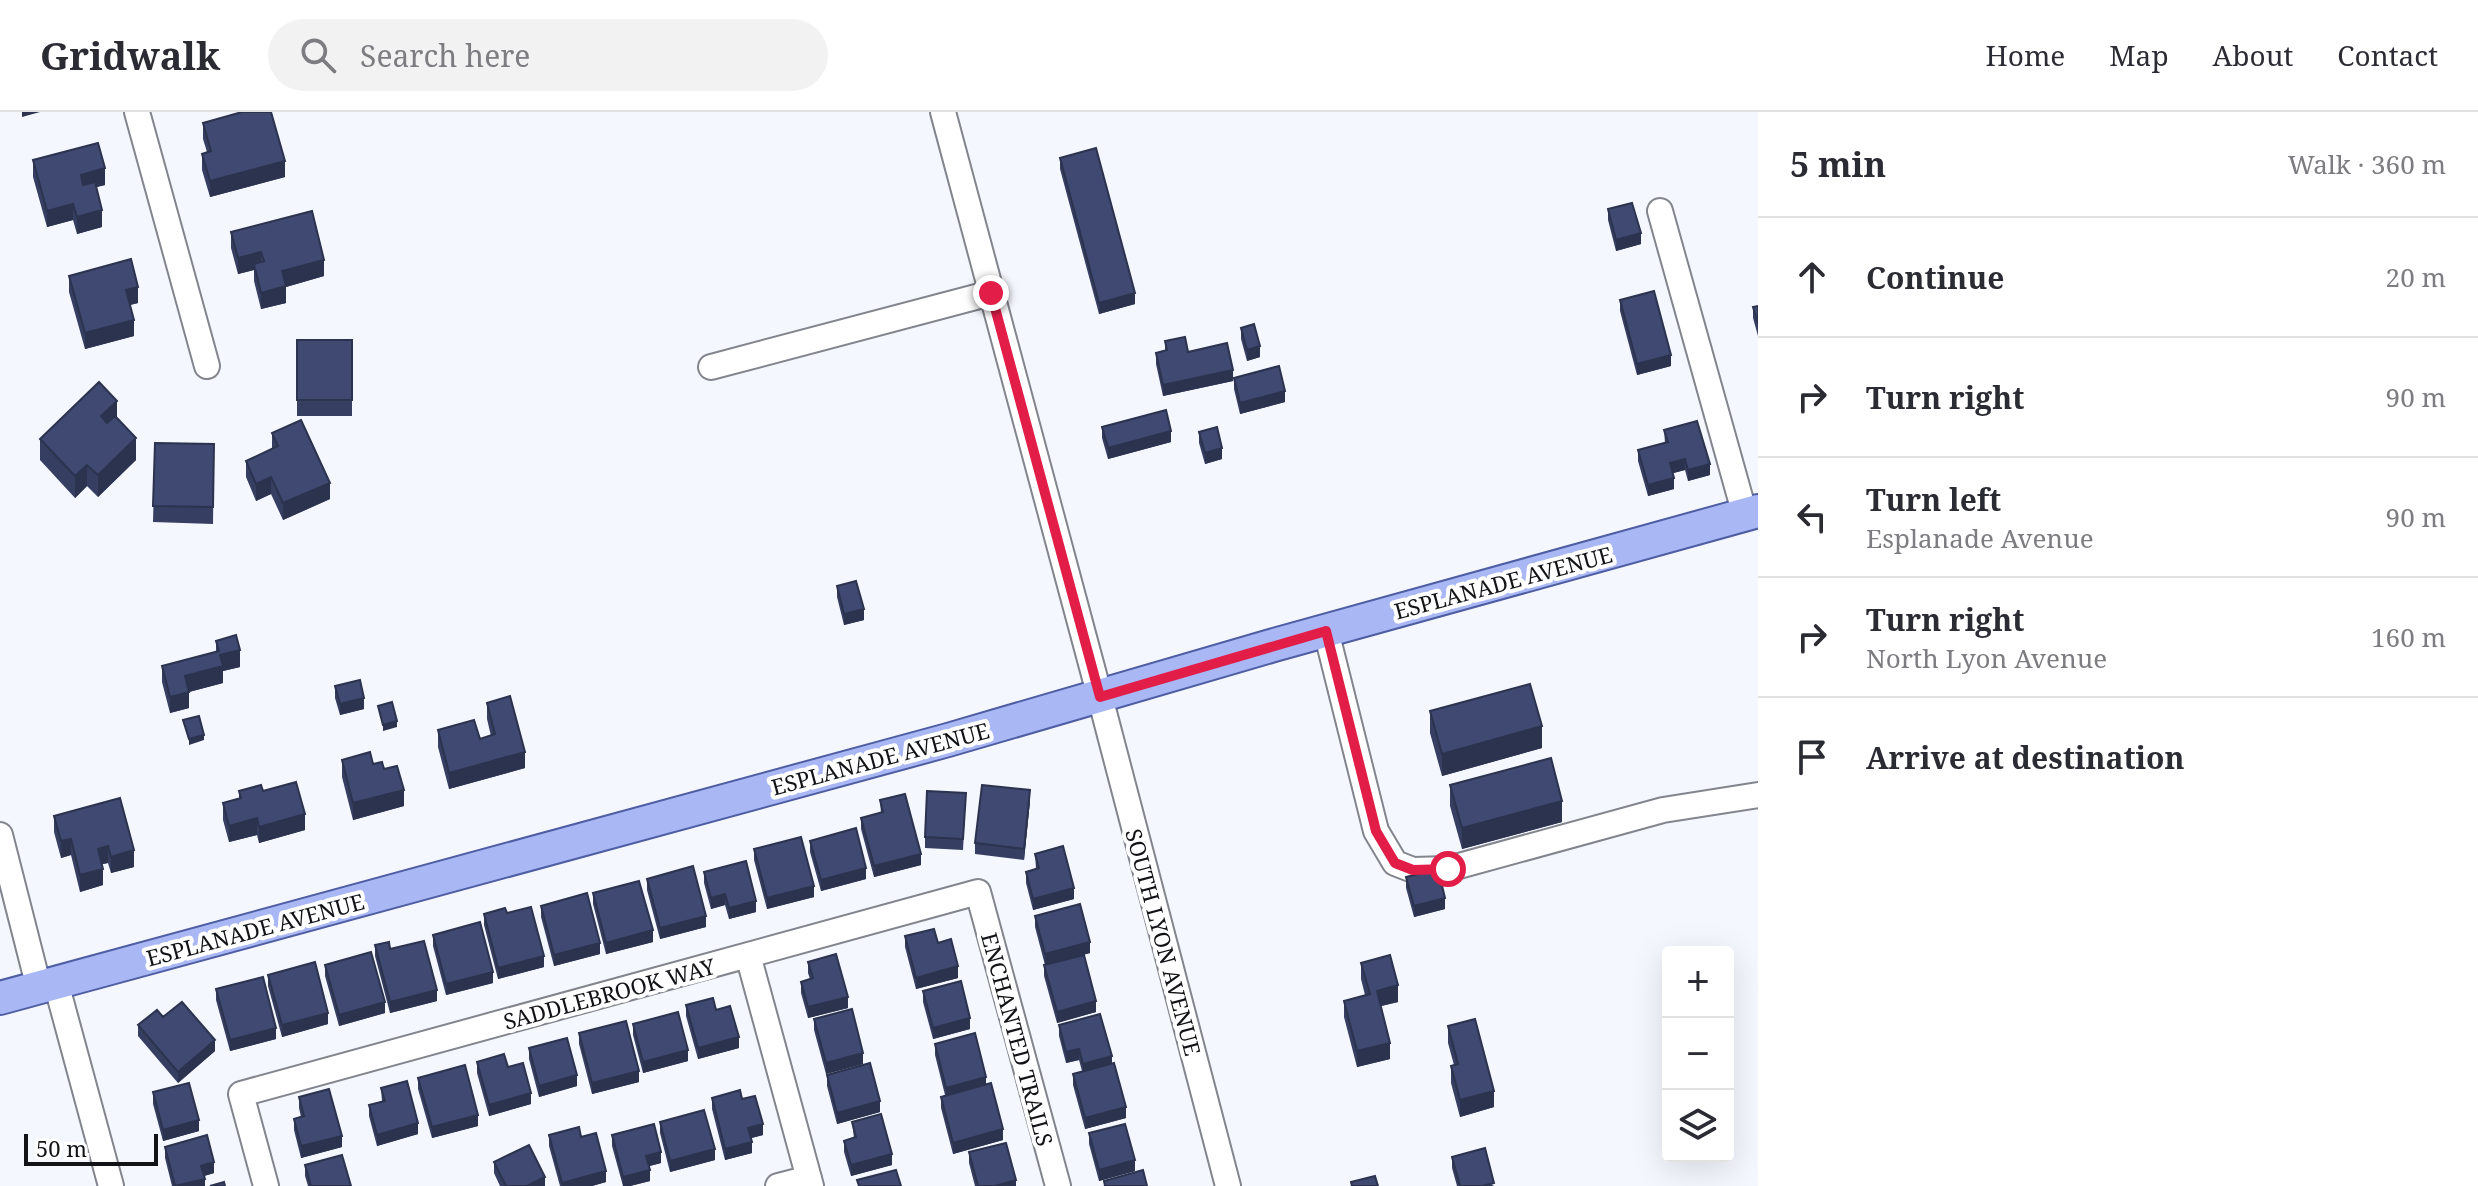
<!DOCTYPE html>
<html lang="en">
<head>
<meta charset="utf-8">
<style>
  body { margin:0; font-family:"Noto Serif",serif; background:#f2f2f3; color:#2b2b33 }
  .controls { position:absolute; right:24px; bottom:24px; display:grid; overflow:hidden; border-radius:8px; box-shadow:0 8px 32px #0002 }
  .controls button { width:72px; height:72px; display:grid; place-items:center; padding:0; border:0; border-bottom:2px solid #e1e1e2; background:#fff; color:#2b2b33; font:40px sans-serif }
  .scale { position:absolute; left:24px; bottom:20px; width:134px; box-sizing:border-box; padding-left:8px; border:4px solid #121316; border-top:0; font-size:22px; line-height:28px; white-space:nowrap; color:#121316; -webkit-text-stroke:6px #fff; paint-order:stroke }
  .stop { position:absolute; width:24px; height:24px; margin:-18px; border:6px solid #e11d48; border-radius:50%; background:#fff }
  .stop.end { background:#e11d48; border-color:#fff; box-shadow:0 2px 8px #0008 }
  .list { margin:0; padding:0; list-style:none }
  h2 { display:flex; justify-content:space-between; align-items:center; height:104px; margin:0; padding:0 32px; font-size:34px }
  h2 small { font-size:26px; font-weight:400; color:#7c7c81 }
  .list li { display:grid; grid-template-columns:52px 1fr auto; gap:24px; align-items:center; box-sizing:border-box; height:120px; padding:0 32px; border-top:2px solid #e1e1e2 }
  .list b { display:block; font-size:30px; white-space:nowrap }
  .list p { margin:0; font-size:26px; white-space:nowrap; color:#7c7c81 }
  .list em { font-size:26px; font-style:normal; color:#7c7c81 }
  .icon { flex:none; width:44px; height:44px; fill:none; stroke:currentColor; stroke-width:2; stroke-linecap:round; stroke-linejoin:round }
  .map { position:relative; flex:none; width:1758px; height:1074px; overflow:hidden }
  header { display:flex; align-items:center; gap:48px; box-sizing:border-box; height:112px; padding:0 40px; background:#fff; border-bottom:2px solid #e1e1e2 }
  header strong { font-size:38px }
  nav { display:flex; gap:44px; margin-inline-start:auto; font-size:28px }
  .search { width:560px; height:72px; background:#f2f2f3; display:flex; align-items:center; gap:20px; box-sizing:border-box; padding:0 28px; border-radius:44px; color:#7c7c81; font-size:30px }
  main { display:flex }
  aside { flex:1; background:#fff }
  .map>svg:first-child { display:block }
</style>
</head>
<body>
<header>
<strong>Gridwalk</strong>
<div class="search"><svg class="icon" aria-label="search" viewBox="0 0 24 24"><circle cx="10" cy="10" r="6"/><path d="M15 15l6 6"/></svg>Search here</div>
<nav><a>Home</a><a>Map</a><a>About</a><a>Contact</a></nav>
</header>
<main>
<div class="map">
<svg width="1758" height="1074" viewBox="0 0 1758 1074">
  <rect width="100%" height="100%" fill="#f5f7ff"/>
  <g fill="none" stroke-linecap="round" stroke-linejoin="round">
    <defs>
      <path id="minor" d="M137 0 207 254
        M943 0 1100 585 1228 1074
        M1660 99 1745 403
        M711 255 991 181
        M1326 519 1376 719 1395 751 1413 758 1448 757 1663 698 1758 683
        M0 723 39 876
        M748 843 811 1074
        M56 871 111 1074
        M266 1074 241 982 978 780 1058 1074
        M778 1074 809 1066"/>
      <path id="major" d="M0 886 948 628 1274 533 1758 399"/>
    </defs>
    <!-- minor casing -->
    <use href="#minor" stroke="#82858d" stroke-width="28"/>
    <!-- major casing -->
    <use href="#major" stroke="#4f5ea2" stroke-width="36"/>
    <!-- minor -->
    <use href="#minor" stroke="#fff" stroke-width="24"/>
    <!-- major -->
    <use href="#major" stroke="#a9b7f5" stroke-width="32"/>
  </g>
  <!-- wall -->
  <path fill="#363f61" d="M203 11 285 65 210 85 202 58V42L207 40 203 27Z
    M1060 46 1135 192 1099 202 1060 57Z
    M33 48 105 73 96 75 102 115 77 122 73 108 47 115 33 65Z
    M1608 97 1641 132 1616 139 1608 108Z
    M231 120 324 164 286 175V191L261 197 254 169V158L238 162 231 136Z
    M69 164 138 191 130 193 134 224 85 237 69 180Z
    M1620 188 1671 254 1637 263 1620 199Z
    M1758 194V224L1753 206V195Z
    M1241 216 1260 245 1247 249 1241 227Z
    M297 228H352V304H297Z
    M1165 229 1188 240 1233 269 1163 284 1156 252V241L1165 239Z
    M1234 266 1285 290 1240 302 1234 277Z
    M117 306 136 348 98 385 87 374 75 386 40 348V327Z
    M1102 315 1171 330 1108 347 1102 326Z
    M1664 318 1710 363 1688 369 1685 358 1673 361 1674 377 1648 384 1638 349V338L1665 331Z
    M1199 320 1222 347 1205 352 1199 331Z
    M272 321 330 387 283 408 271 382 256 389 246 365V349L272 337Z
    M155 331 214 332 213 412 153 410Z
    M837 474 864 508 844 513 837 485Z
    M216 529 240 555 223 559V571L189 580V596L170 601 162 570V554L216 540Z
    M335 574 364 597 340 603 335 586Z
    M487 591 525 656 449 677 438 635V618L480 627 491 624 487 607Z
    M1430 599 1542 636 1442 664 1430 621Z
    M342 648 373 652 384 657 404 694 353 708 342 665Z
    M1450 673 1562 710 1462 737 1450 694Z
    M239 679 305 718 259 731 257 723 229 730 223 708V691L239 687Z
    M966 681 963 738 925 736V725Z
    M120 686 134 755 111 761 108 751 102 752 103 773 80 780 71 743 61 746 54 720V704Z
    M880 688 921 753 874 765 861 717V706L881 701Z
    M1030 689 1024 748 975 742V731Z
    M810 729 866 767 821 779 810 740Z
    M754 737 814 785 767 797 754 748Z
    M1035 742 1074 787 1033 798 1026 771V760L1036 757Z
    M704 760 756 800 729 807 725 793 711 797 704 771Z
    M1406 765 1445 797 1414 805 1406 776Z
    M647 767 706 815 660 827 647 778Z
    M593 781 653 830 606 842 593 792Z
    M541 794 600 842 554 854 541 805Z
    M507 801 544 855 498 867 484 813V802Z
    M1035 804 1090 841 1045 853 1035 815Z
    M433 823 493 871 446 883 433 834Z
    M905 824 958 866 916 877 905 835Z
    M375 833 390 837 437 889 390 901 375 844Z
    M808 850 848 896 808 906 801 881V870L810 867 808 861Z
    M1361 851 1398 890 1381 894 1390 947 1357 955 1344 905V889L1365 883 1361 867Z
    M325 853 385 901 339 914 325 864Z
    M1044 853 1096 900 1057 911 1044 864Z
    M268 863 328 912 282 925 268 874Z
    M216 877 276 927 230 939 216 888Z
    M923 879 970 917 933 927 923 890Z
    M686 893 716 898 739 936 698 947 686 904Z
    M163 905 215 939 178 971 138 924V913Z
    M814 907 863 952 826 962 814 918Z
    M633 912 688 949 643 961 633 923Z
    M1059 913 1112 951 1126 1006 1085 1017 1073 973V962L1082 959 1079 948 1066 951 1059 924Z
    M1448 914 1494 995 1460 1005 1451 971V954L1454 953 1448 931Z
    M579 921 639 970 592 982 579 932Z
    M935 932 986 972 1003 1028 953 1042 941 996V985L945 983 935 943Z
    M529 936 577 974 539 985 529 947Z
    M477 950 508 955 531 992 489 1004 477 961Z
    M827 963 880 1000 837 1012 827 974Z
    M418 966 478 1014 432 1026 418 977Z
    M381 976 418 1022 377 1034 369 1004V993L382 989Z
    M153 980 199 1019 163 1029 153 992Z
    M299 985 342 1035 301 1046 294 1018V1007L301 1005 299 996Z
    M712 986 763 1023 751 1026 752 1041 725 1048 712 997Z
    M660 1010 715 1048 670 1060 660 1021Z
    M852 1010 892 1053 851 1064 844 1040V1029L854 1026Z
    M1089 1021 1135 1059 1099 1069 1089 1032Z
    M549 1023 581 1025 606 1070 592 1074H560L549 1034Z
    M612 1023 661 1051 649 1054 650 1069 630 1074H623L612 1034Z
    M165 1035 214 1061 204 1064 205 1074H172L165 1046Z
    M969 1040 1016 1074H975L969 1051Z
    M1452 1045 1494 1074H1457L1452 1056Z
    M494 1050 545 1074H500L494 1061Z
    M305 1053 351 1074H308L305 1064Z"/>
  <!-- shaded-wall -->
  <path fill="#2c334f" d="M22 0H40L22 5Z
    M285 49V65L210 85V69Z
    M105 56V73L81 79V63Z
    M73 92V108L47 115V99Z
    M102 98V115L77 122V105Z
    M1641 121V132L1616 139V128Z
    M261 140V156L254 152V158L238 162V146Z
    M324 148V164L286 175V191L261 197V181L282 159Z
    M138 175V191L126 194V178Z
    M1135 181V192L1099 202V191Z
    M134 208V224L85 237V221Z
    M1260 234V245L1247 249V238Z
    M1671 243V254L1637 263V252Z
    M1233 258V269L1163 284V273Z
    M1285 279V290L1240 302V291Z
    M117 289V310L101 326V304Z
    M1171 319V330L1108 347V336Z
    M136 326V348L98 385V363Z
    M1222 336V347L1205 352V341Z
    M1685 347V358L1670 362V351Z
    M1710 352V363L1688 369V358Z
    M87 353V374L75 386V364Z
    M271 365V382L256 389V372Z
    M1674 366V377L1648 384V373Z
    M330 371V387L283 408V391Z
    M864 497V508L844 513V502Z
    M240 538V555L223 559V571L185 581V564L220 543Z
    M189 580V596L170 601V585Z
    M364 586V597L340 603V592Z
    M397 609V615L383 619V613Z
    M1542 614V636L1442 664V642Z
    M204 623V628L189 633V627Z
    M525 640V656L449 677V661Z
    M404 678V694L353 708V691Z
    M1030 678V689L1024 748V737Z
    M1562 689V710L1462 737V716Z
    M305 702V718L259 731V715Z
    M257 706V723L229 730V714Z
    M71 727V743L61 746V729Z
    M108 734V751L98 753V737Z
    M134 738V755L111 761V745Z
    M921 742V753L874 765V754Z
    M866 756V767L821 779V768Z
    M103 757V773L80 780V763Z
    M814 774V785L767 797V786Z
    M1074 776V787L1033 798V787Z
    M725 782V793L711 797V786Z
    M1445 786V797L1414 805V794Z
    M756 789V800L729 807V796Z
    M706 804V815L660 827V816Z
    M653 818V830L606 842V831Z
    M1090 830V841L1045 853V842Z
    M600 831V842L554 854V843Z
    M544 844V855L498 867V856Z
    M958 854V866L916 877V866Z
    M493 860V871L446 883V872Z
    M1398 873V890L1377 895V879Z
    M437 878V889L390 901V890Z
    M848 885V896L808 906V895Z
    M1096 889V900L1057 911V900Z
    M385 890V901L339 914V903Z
    M328 901V912L282 925V913Z
    M970 906V917L933 927V916Z
    M276 916V927L230 939V928Z
    M739 925V936L698 947V936Z
    M215 928V939L178 971V960Z
    M1390 931V947L1357 955V939Z
    M1079 937V948L1066 951V940Z
    M688 938V949L643 961V950Z
    M863 941V952L826 962V951Z
    M1112 944V955L1083 963V952Z
    M639 959V970L592 982V971Z
    M577 963V974L539 985V974Z
    M986 965V976L946 987V976Z
    M1494 979V995L1460 1005V988Z
    M531 981V992L489 1004V993Z
    M880 989V1000L837 1012V1001Z
    M1126 995V1006L1085 1017V1006Z
    M478 1003V1014L432 1026V1015Z
    M199 1008V1019L163 1029V1018Z
    M418 1011V1022L377 1034V1023Z
    M763 1012V1023L748 1027V1016Z
    M1003 1017V1028L953 1042V1031Z
    M342 1024V1035L301 1046V1034Z
    M752 1030V1041L725 1048V1037Z
    M715 1037V1048L670 1060V1049Z
    M661 1040V1051L646 1055V1044Z
    M892 1042V1053L851 1064V1053Z
    M1135 1048V1059L1099 1069V1058Z
    M214 1050V1061L201 1065V1054Z
    M650 1058V1069L630 1074H623V1065Z
    M606 1059V1070L592 1074H562V1071Z
    M545 1065V1074H527Z
    M205 1067V1074H179Z
    M1016 1068V1074H995Z"/>
  <!-- building -->
  <path fill="#3f4971" stroke="#2c334f" stroke-width="2" d="M242 0H271L285 49 210 69 202 42 211 39 203 11Z
    M98 31 105 56 81 63 83 73 95 70 102 98 77 105 73 92 47 99 33 48Z
    M1096 36 1135 181 1099 191 1060 46Z
    M1632 91 1641 121 1616 128 1608 97Z
    M312 99 324 148 282 159 286 174 261 181 254 152 264 149 261 140 238 146 231 120Z
    M131 147 138 175 126 178 134 208 85 221 69 164Z
    M1654 179 1671 243 1637 252 1620 188Z
    M1758 194V212L1753 195Z
    M1254 212 1260 234 1247 238 1241 216Z
    M1185 225 1188 240 1227 231 1233 258 1163 273 1156 241 1167 238 1165 229Z
    M297 228H352V288H297Z
    M1279 254 1285 279 1240 291 1234 266Z
    M99 270 117 289 101 304 107 311 115 304 136 326 98 363 87 353 75 364 40 327Z
    M1166 298 1171 319 1108 336 1102 315Z
    M301 308 330 371 283 391 271 365 256 372 246 349 278 334 272 321Z
    M1697 309 1710 352 1688 358 1685 347 1670 351 1674 366 1648 373 1638 338 1668 330 1664 318Z
    M1217 315 1222 336 1205 341 1199 320Z
    M155 331 214 332 213 395 153 394Z
    M856 469 864 497 844 502 837 474Z
    M236 523 240 538 220 543 223 554 185 564 189 580 170 585 162 554 219 539 216 529Z
    M360 568 364 586 340 592 335 574Z
    M1530 572 1542 614 1442 642 1430 599Z
    M510 584 525 640 449 661 438 618 474 608 480 627 495 622 487 591Z
    M392 590 397 609 383 613 378 594Z
    M199 604 204 623 189 627 183 608Z
    M370 640 373 652 382 650 384 657 397 654 404 678 353 691 342 648Z
    M1551 646 1562 689 1462 716 1450 673Z
    M296 670 305 702 259 715 257 706 229 714 223 691 241 686 239 679 261 673 263 679Z
    M982 673 1030 678 1024 737 975 731Z
    M927 679 966 681 963 727 925 725Z
    M905 682 921 742 874 754 861 706 883 700 880 688Z
    M120 686 134 738 111 745 108 734 98 737 103 757 80 763 71 727 61 729 54 704Z
    M856 716 866 756 821 768 810 729Z
    M801 725 814 774 767 786 754 737Z
    M1063 734 1074 776 1033 787 1026 760 1039 756 1035 742Z
    M746 749 756 789 729 796 725 782 711 786 704 760Z
    M693 754 706 804 660 816 647 767Z
    M1438 757 1445 786 1414 794 1406 765Z
    M639 769 653 818 606 831 593 781Z
    M587 781 600 831 554 843 541 794Z
    M1080 792 1090 830 1045 842 1035 804Z
    M531 795 544 844 498 856 484 802 505 796 507 801Z
    M480 810 493 860 446 872 433 823Z
    M934 817 938 831 951 827 958 854 916 866 905 824Z
    M424 829 437 878 390 890 375 833 389 830 390 837Z
    M371 840 385 890 339 903 325 853Z
    M836 842 848 885 808 895 801 870 813 866 808 850Z
    M1084 843 1096 889 1057 900 1044 853Z
    M1390 843 1398 873 1377 879 1390 931 1357 939 1344 889 1370 882 1361 851Z
    M315 850 328 901 282 913 268 863Z
    M263 865 276 916 230 928 216 877Z
    M961 869 970 906 933 916 923 879Z
    M713 886 716 898 730 894 739 925 698 936 686 893Z
    M182 890 215 928 178 960 138 913 157 898 163 905Z
    M852 897 863 941 826 951 814 907Z
    M678 900 688 938 643 950 633 912Z
    M1100 902 1112 944 1083 952 1079 937 1066 940 1059 913Z
    M1475 907 1494 979 1460 988 1451 954 1458 952 1448 914Z
    M626 909 639 959 592 971 579 921Z
    M975 921 986 965 946 976 935 932Z
    M567 926 577 963 539 974 529 936Z
    M504 942 508 955 523 951 531 981 489 993 477 950Z
    M870 951 880 989 837 1001 827 963Z
    M1114 951 1126 995 1085 1006 1073 962Z
    M465 953 478 1003 432 1015 418 966Z
    M407 969 418 1011 377 1023 369 993 385 989 381 976Z
    M189 971 199 1008 163 1018 153 980Z
    M991 971 1003 1017 953 1031 941 985Z
    M329 977 342 1024 301 1034 294 1007 304 1004 299 985Z
    M740 978 742 987 755 984 763 1012 748 1016 752 1030 725 1037 712 986Z
    M704 998 715 1037 670 1049 660 1010Z
    M881 1002 892 1042 851 1053 844 1029 856 1025 852 1010Z
    M654 1012 661 1040 646 1044 650 1058 623 1065 612 1023Z
    M1125 1012 1135 1048 1099 1058 1089 1021Z
    M579 1015 581 1025 596 1021 606 1059 562 1071 549 1023Z
    M207 1023 214 1050 201 1054 205 1067 175 1074 165 1035Z
    M1006 1031 1016 1068 995 1074H978L969 1040Z
    M529 1033 545 1065 527 1074H506L494 1050Z
    M1485 1036 1494 1071 1482 1074H1460L1452 1045Z
    M342 1043 351 1074H311L305 1053Z
    M896 1058 901 1074H859L857 1068Z
    M1143 1058 1147 1074H1105L1104 1069Z
    M1375 1064 1378 1074H1352L1351 1070Z
    M224 1070 225 1074H210Z"/>
  <g fill="none" stroke-linecap="round" stroke-linejoin="round">
    <!-- route -->
    <path stroke="#e11d48" stroke-width="10" d="M991 181 1100 585 1326 519 1376 719 1395 751 1413 758 1448 757"/>
  </g>
  <g text-anchor="middle" dominant-baseline="central" stroke-width="8" stroke-linejoin="round" paint-order="stroke">
    <!-- street labels -->
    <g font-size="22" fill="#121316" stroke="#fff">
      <text transform="translate(1503 470) rotate(-15)">ESPLANADE AVENUE</text>
      <text transform="translate(880 646) rotate(-15)">ESPLANADE AVENUE</text>
      <text transform="translate(255 817) rotate(-15)">ESPLANADE AVENUE</text>
      <text transform="translate(1164 830) rotate(75)">SOUTH LYON AVENUE</text>
      <text transform="translate(609 881) rotate(-15)">SADDLEBROOK WAY</text>
      <text transform="translate(1018 927) rotate(75)">ENCHANTED TRAILS</text>
    </g>
  </g>
</svg>
<div class="controls">
<button>+</button>
<button>−</button>
<button><svg class="icon" aria-label="layers" viewBox="0 0 24 24"><path d="M12 4l9 5-9 5-9-5zM3 14l9 5 9-5"/></svg></button>
</div>
<div class="scale">50 m</div>
<div class="stop" style="left:1448px;top:757px"></div>
<div class="stop end" style="left:991px;top:181px"></div>
</div>
<aside>
<h2>5 min<small>Walk · 360 m</small></h2>
<ul class="list">
<li><svg class="icon" aria-label="ahead" viewBox="0 0 24 24"><path d="M12 20V5M6 11l6-6 6 6"/></svg><div><b>Continue</b></div><em>20 m</em></li>
<li><svg class="icon" aria-label="right" viewBox="0 0 24 24"><path d="M7 20v-9h11M14 6l5 5-5 5"/></svg><div><b>Turn right</b></div><em>90 m</em></li>
<li><svg class="icon" aria-label="left" viewBox="0 0 24 24"><path d="M17 20v-9H6M10 6l-5 5 5 5"/></svg><div><b>Turn left</b><p>Esplanade Avenue</p></div><em>90 m</em></li>
<li><svg class="icon" aria-label="right" viewBox="0 0 24 24"><path d="M7 20v-9h11M14 6l5 5-5 5"/></svg><div><b>Turn right</b><p>North Lyon Avenue</p></div><em>160 m</em></li>
<li><svg class="icon" aria-label="arrive" viewBox="0 0 24 24"><path d="M6 21V4h12l-3 4 3 4H6"/></svg><div><b>Arrive at destination</b></div></li>
</ul>
</aside>
</main>
</body>
</html>
